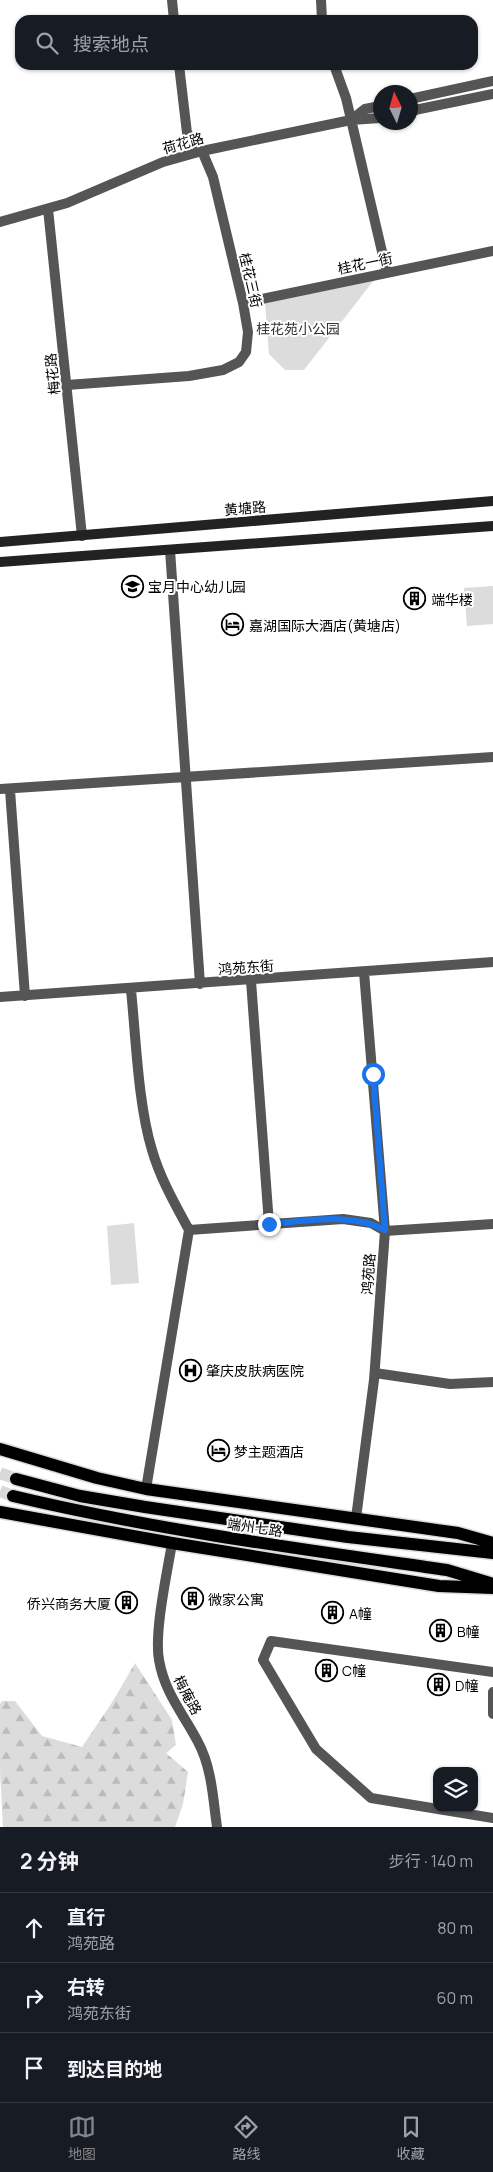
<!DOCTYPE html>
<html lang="zh">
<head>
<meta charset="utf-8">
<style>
  body { margin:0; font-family:Manrope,"Noto Sans SC",sans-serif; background:#242831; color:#f1f3f6 }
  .controls { position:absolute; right:15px; bottom:15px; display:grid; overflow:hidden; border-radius:10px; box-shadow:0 1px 4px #0004 }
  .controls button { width:45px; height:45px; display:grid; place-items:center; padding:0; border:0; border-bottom:1px solid #363941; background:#171b24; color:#f1f3f6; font:25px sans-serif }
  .compass { position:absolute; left:373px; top:85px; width:45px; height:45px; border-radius:50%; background:#171b24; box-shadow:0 1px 4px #0004; rotate:355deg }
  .stop { position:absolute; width:15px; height:15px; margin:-11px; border:4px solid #1a73e8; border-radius:50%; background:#fff }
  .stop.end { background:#1a73e8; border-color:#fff; box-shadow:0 1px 5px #0008 }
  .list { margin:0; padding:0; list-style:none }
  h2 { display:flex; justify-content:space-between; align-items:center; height:65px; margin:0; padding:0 20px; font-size:21px }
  h2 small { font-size:16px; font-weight:400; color:#9ea1a6 }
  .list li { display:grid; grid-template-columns:32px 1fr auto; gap:15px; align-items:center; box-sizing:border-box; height:70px; padding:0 20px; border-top:1px solid #363941 }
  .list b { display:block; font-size:19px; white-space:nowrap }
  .list p { margin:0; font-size:16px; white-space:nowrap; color:#9ea1a6 }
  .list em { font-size:16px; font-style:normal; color:#9ea1a6 }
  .icon { flex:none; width:28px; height:28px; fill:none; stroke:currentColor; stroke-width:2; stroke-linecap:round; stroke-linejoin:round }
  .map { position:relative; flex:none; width:493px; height:1827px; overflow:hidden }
  .search { position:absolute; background:#171b24; box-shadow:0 1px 4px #0004; left:15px; right:15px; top:15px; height:55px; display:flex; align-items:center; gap:12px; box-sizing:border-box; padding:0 18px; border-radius:15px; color:#9ea1a6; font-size:19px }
  .sheet { height:275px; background:#171b24 }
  nav { display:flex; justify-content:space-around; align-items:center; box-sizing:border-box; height:70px; border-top:1px solid #363941; background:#171b24; font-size:14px; color:#9ea1a6 }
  nav a { display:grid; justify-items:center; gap:2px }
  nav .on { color:#858687 }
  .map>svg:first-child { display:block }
</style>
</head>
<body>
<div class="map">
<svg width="493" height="1827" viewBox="0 0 493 1827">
  <defs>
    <pattern id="forest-firs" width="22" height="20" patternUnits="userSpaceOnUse" patternTransform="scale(1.25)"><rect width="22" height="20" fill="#dcdcdc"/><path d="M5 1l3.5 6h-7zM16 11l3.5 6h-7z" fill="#bbb"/></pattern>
  </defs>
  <rect width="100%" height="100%" fill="#fff"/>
  <!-- forest -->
  <path fill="url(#forest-firs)" d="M135 1663 172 1720 176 1745 166 1753 188 1772 183 1804 175 1827H3L0 1771V1704L2 1701H15L42 1736 82 1747 113 1701Z"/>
  <!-- green -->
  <path fill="#dcdcdc" d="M374 280 304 370H285L269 354 265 303Z
    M493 586V624L467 626 464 588Z
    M134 1223 139 1283 111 1285 107 1226Z"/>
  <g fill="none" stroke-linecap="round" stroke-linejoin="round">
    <!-- primary-tunnel -->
    <path stroke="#d9d9d9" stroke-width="12" stroke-dasharray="12 6" stroke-linecap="butt" d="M0 1473 16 1479
      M0 1491 13 1496"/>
    <defs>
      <path id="primary" d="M0 1449 97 1478 146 1489 458 1533 493 1543
        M16 1479 80 1496 145 1507 348 1537 493 1553
        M13 1496C156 1530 301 1549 447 1570L490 1583
        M0 1512 172 1543 439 1586 493 1588"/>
    </defs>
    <!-- primary casing -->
    <use href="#primary" stroke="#dbdbdb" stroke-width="15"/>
    <!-- street -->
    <path stroke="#555" stroke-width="10" d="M172 0 174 20
      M321 0 322 20
      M334 65 346 98 387 273
      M410 99 493 81
      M410 111 493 94
      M351 120 365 109 380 106
      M48 209 82 536
      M0 222 67 203 163 162 202 151 351 120 380 118
      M243 303 493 251
      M67 385 189 376 223 370 239 362 246 352 248 332 243 303 213 177 202 151 187 133 179 65
      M170 550 200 984
      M0 789 493 757
      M10 790 25 996
      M251 981 269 1224
      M131 990C136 1038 138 1104 152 1150 160 1178 175 1204 189 1230L146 1489
      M0 997 493 962
      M189 1230 343 1219 371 1223 385 1231 493 1224
      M375 1373 450 1384 493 1382
      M356 1518 374 1380 385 1231 364 972
      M172 1543C167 1574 154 1632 159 1660 165 1694 183 1713 198 1742 212 1768 213 1799 217 1827
      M493 1672 271 1641 263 1660 316 1749 371 1798 493 1818
      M493 1692V1714"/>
    <!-- secondary -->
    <path stroke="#222" stroke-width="10" d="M0 542 493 501
      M0 562 493 526"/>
    <!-- primary -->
    <use href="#primary" stroke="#000" stroke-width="12"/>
  </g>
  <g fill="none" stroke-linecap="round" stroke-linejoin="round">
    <!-- route -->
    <path stroke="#1a73e8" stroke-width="6" d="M269 1224C307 1221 351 1212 385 1230L373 1074"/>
  </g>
  <!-- icons -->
  <defs>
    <symbol id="school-ring" viewBox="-11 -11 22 22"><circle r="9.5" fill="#fff" stroke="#000" stroke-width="1.5"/><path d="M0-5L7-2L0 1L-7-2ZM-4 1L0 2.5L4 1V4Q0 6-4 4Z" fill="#000"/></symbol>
    <symbol id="building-ring" viewBox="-11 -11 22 22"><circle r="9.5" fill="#fff" stroke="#000" stroke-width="1.5"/><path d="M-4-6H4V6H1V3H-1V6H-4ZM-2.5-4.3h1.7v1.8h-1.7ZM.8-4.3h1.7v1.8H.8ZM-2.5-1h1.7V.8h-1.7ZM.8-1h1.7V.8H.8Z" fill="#000"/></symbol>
    <symbol id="hotel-ring" viewBox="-11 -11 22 22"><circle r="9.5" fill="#fff" stroke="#000" stroke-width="1.5"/><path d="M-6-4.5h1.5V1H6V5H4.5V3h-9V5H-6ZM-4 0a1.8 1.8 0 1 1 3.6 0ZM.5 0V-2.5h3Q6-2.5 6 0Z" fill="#000"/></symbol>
    <symbol id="hospital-ring" viewBox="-11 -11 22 22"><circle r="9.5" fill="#fff" stroke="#000" stroke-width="1.5"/><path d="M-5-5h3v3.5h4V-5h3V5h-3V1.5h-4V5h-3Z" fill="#000"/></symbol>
  </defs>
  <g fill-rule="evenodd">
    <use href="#school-ring" x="120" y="574" width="25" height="25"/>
    <use href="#building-ring" x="402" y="586" width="25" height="25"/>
    <use href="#hotel-ring" x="220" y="612" width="25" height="25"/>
    <use href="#hospital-ring" x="178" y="1358" width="25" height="25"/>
    <use href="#hotel-ring" x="206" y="1438" width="25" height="25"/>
    <use href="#building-ring" x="180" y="1586" width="25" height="25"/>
    <use href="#building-ring" x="114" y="1590" width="25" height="25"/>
    <use href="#building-ring" x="320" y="1600" width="25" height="25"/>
    <use href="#building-ring" x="428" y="1618" width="25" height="25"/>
    <use href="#building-ring" x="314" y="1658" width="25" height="25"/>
    <use href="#building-ring" x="426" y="1672" width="25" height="25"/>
  </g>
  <g text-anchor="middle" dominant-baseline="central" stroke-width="4" stroke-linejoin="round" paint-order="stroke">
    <!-- street labels -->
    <g font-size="14" fill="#000" stroke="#fff">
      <text transform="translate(183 143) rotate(-16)">荷花路</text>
      <text transform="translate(365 263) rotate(-12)">桂花一街</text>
      <text transform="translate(251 280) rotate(77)">桂花三街</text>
      <text transform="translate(52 374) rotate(-96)">梅花路</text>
      <text transform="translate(245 508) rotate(-5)">黄塘路</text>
      <text transform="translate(246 967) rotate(-4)">鸿苑东街</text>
      <text transform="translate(368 1274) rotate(-86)">鸿苑路</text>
      <text transform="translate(255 1527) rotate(8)">端州七路</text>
      <text transform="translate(188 1695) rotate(62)">梅庵路</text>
    </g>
    <!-- park labels -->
    <g font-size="14" fill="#333" stroke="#fff">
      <text x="298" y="328">桂花苑小公园</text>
    </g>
    <!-- poi labels -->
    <g font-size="14" fill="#000" stroke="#fff" text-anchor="start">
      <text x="148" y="586">宝月中心幼儿园</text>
      <text x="431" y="599">端华楼</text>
      <text x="249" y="625">嘉湖国际大酒店(黄塘店)</text>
      <text x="206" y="1370">肇庆皮肤病医院</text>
      <text x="234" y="1451">梦主题酒店</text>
      <text x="208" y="1599">微家公寓</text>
      <text x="111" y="1603" text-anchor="end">侨兴商务大厦</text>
      <text x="349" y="1613">A幢</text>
      <text x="457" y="1631">B幢</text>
      <text x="342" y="1670">C幢</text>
      <text x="455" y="1685">D幢</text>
    </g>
  </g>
</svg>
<div class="controls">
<button><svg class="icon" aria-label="layers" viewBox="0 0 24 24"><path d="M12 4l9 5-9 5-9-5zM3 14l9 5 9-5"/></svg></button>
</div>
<svg class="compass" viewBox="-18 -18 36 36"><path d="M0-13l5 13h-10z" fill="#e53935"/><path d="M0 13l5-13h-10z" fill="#9ea1a6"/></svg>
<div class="stop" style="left:373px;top:1074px"></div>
<div class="stop end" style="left:269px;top:1224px"></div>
<div class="search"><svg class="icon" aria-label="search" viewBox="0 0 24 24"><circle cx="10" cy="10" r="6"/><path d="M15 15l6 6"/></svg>搜索地点</div>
</div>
<section class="sheet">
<h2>2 分钟<small>步行 · 140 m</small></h2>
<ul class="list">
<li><svg class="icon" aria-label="ahead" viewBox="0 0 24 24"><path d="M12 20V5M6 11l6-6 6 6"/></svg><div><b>直行</b><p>鸿苑路</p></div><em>80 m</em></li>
<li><svg class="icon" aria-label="right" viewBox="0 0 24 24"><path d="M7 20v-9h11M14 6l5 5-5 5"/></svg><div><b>右转</b><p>鸿苑东街</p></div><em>60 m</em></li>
<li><svg class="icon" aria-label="arrive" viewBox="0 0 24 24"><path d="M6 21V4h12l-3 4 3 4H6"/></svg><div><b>到达目的地</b></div></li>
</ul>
</section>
<nav>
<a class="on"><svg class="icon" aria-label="map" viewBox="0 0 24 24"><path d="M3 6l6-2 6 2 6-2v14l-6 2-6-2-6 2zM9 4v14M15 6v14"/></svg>地图</a>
<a><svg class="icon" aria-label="directions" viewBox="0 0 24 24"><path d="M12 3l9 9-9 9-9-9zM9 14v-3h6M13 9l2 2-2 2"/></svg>路线</a>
<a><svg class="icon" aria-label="saved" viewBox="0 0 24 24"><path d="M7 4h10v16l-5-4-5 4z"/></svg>收藏</a>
</nav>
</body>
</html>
